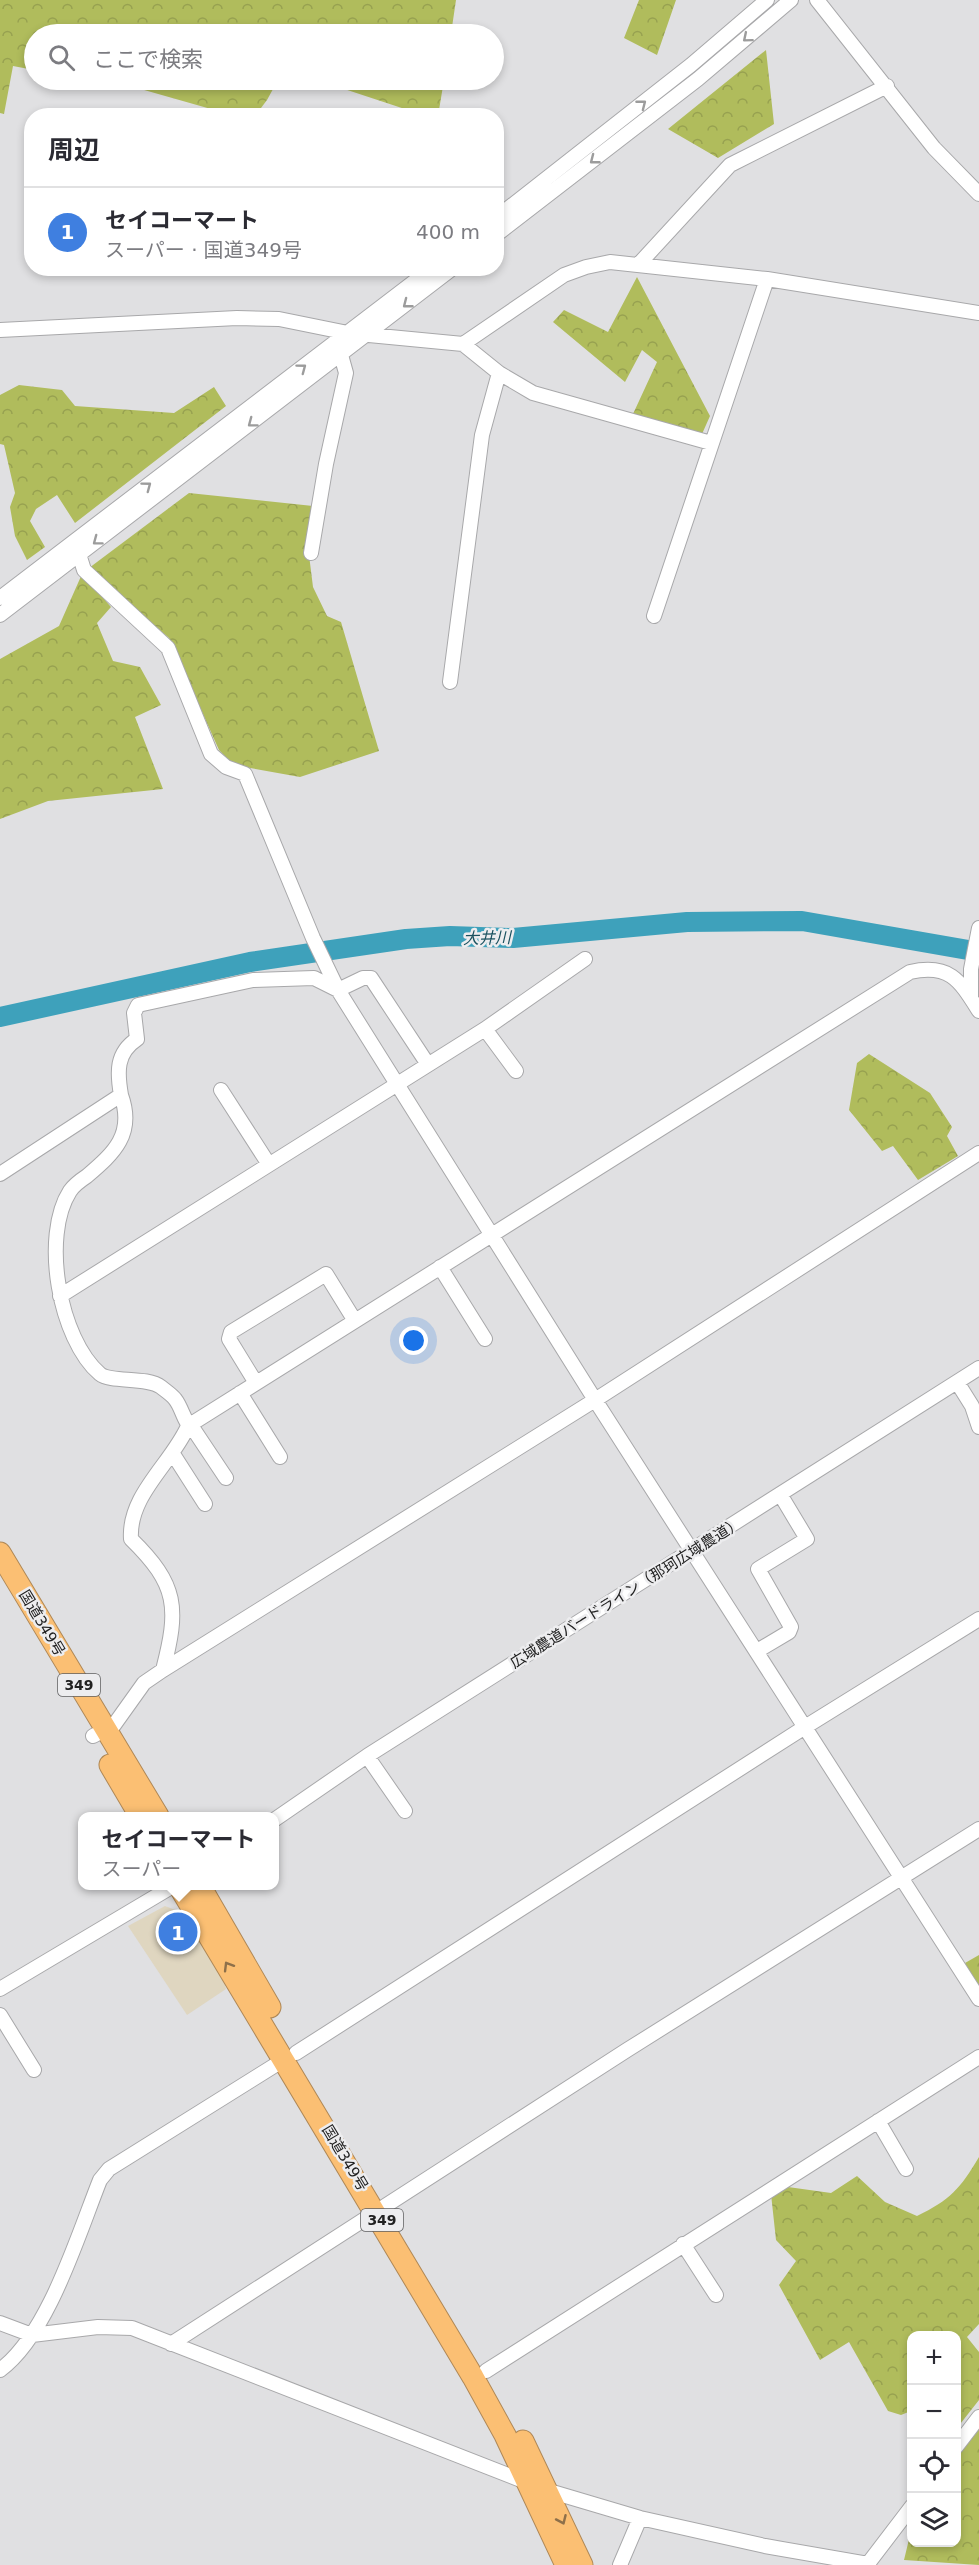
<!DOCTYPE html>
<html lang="ja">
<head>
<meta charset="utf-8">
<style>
  body { margin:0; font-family:"DejaVu Sans","Noto Sans JP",sans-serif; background:#f2f2f3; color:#2b2b33 }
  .controls { position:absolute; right:18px; bottom:18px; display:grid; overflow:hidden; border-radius:12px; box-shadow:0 3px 9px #0003 }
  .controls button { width:54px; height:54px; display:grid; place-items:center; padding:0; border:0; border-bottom:2px solid #e1e1e2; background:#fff; color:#2b2b33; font:30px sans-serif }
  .you { position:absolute; left:414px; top:1341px; width:21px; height:21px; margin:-15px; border:4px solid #fff; border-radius:50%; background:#1a73e8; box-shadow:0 0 0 9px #1a73e833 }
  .badge { display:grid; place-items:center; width:39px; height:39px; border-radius:50%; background:#1a73e8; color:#fff; font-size:20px; font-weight:700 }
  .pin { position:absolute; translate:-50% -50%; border:3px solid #fff; box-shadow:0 2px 6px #0006 }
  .popup { position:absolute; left:78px; top:1812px; width:201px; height:78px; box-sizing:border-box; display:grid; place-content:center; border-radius:12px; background:#fff; filter:drop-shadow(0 2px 4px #0005); font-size:20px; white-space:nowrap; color:#7c7c81 }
  .popup b { font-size:22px; color:#2b2b33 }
  .popup::after { content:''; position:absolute; left:50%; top:100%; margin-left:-12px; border:12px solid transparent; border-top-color:#fff }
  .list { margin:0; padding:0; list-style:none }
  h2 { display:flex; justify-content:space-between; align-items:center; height:78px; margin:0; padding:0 24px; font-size:26px }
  h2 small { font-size:20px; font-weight:400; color:#7c7c81 }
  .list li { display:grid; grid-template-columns:39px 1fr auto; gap:18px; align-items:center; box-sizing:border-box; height:90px; padding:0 24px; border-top:2px solid #e1e1e2 }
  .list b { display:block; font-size:22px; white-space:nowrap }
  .list p { margin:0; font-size:20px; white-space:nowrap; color:#7c7c81 }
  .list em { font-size:20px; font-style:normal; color:#7c7c81 }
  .icon { flex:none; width:33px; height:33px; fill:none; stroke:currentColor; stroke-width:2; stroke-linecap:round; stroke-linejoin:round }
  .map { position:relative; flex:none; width:979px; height:2565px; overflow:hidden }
  .search { position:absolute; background:#fff; box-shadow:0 3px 9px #0003; left:24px; top:24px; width:480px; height:66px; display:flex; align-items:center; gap:15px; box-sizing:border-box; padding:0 21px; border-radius:33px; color:#7c7c81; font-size:22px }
  .panel { position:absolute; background:#fff; box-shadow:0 3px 9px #0003; left:24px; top:108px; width:480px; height:168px; border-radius:24px }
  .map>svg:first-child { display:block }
</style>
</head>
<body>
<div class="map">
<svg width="979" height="2565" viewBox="0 0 979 2565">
  <defs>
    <pattern id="forest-crowns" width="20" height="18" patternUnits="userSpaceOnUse" patternTransform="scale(1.5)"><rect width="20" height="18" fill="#b0bc5c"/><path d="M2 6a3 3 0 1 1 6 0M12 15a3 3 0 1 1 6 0" fill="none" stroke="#97a150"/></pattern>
  </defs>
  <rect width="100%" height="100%" fill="#e0e0e2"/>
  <!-- commercial -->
  <path fill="#dfd6c0" d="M165 1906 188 1915 221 1970 226 1989 187 2015 128 1926Z"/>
  <!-- forest -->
  <path fill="url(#forest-crowns)" d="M0 0H456L451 34H34V70L13 66 4 114 0 113Z
    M639 0H676L657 55 624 38Z
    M766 50 774 124 718 158 668 129Z
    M109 80H278L267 100 255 116 232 115Z
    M317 80H444L438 116 423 115Z
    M637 277 710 416 702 434 633 414 657 362 642 350 625 382 553 322 564 310 608 332Z
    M19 385 62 390 75 406 174 413 214 387 226 406 75 523 57 495 36 509 30 521 45 547 27 560 15 536 10 507 15 493 4 445 0 444V395Z
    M189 493 313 506 309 555 313 587 327 616 341 622 379 751 300 777 233 765 219 750 169 638 89 568Z
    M82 574 111 607 97 623 113 661 140 667 161 705 135 717 163 789 48 801 0 819V659L59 626Z
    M869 1054 930 1093 952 1127 947 1136 958 1156 918 1180 893 1146 882 1151 849 1110 857 1063Z
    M979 1955V1988L965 1963Z
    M979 2157V2324L967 2337 979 2352V2400L957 2428 956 2336H912L911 2411 901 2415 888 2411 849 2342 820 2360 779 2285 796 2261 776 2240 771 2194 788 2187 831 2193 857 2176 885 2202 917 2216C950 2200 960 2189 979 2157Z
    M979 2423V2565L904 2560 911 2531 912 2542H956L957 2452Z"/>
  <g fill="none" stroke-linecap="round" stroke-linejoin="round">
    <!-- river -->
    <path stroke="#3ea1bb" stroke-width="20" d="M0 1017 250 962 406 939 450 936 513 938 687 922 802 921 979 952"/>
    <defs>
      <path id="minor" d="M817 0 934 148 979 194
        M496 218 691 65 767 0
        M496 235 698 79 791 0
        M638 265 730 165 887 86
        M0 330 237 318 279 319 348 333 463 344 499 373 533 393 711 443
        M463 344 564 275 586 267 610 262 767 279 979 313
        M75 541 84 570 168 648 211 754 226 767 245 774 313 938 338 990 597 1403 979 1999
        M311 553 326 464 346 373 341 355
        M0 598 432 268
        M0 615 453 268
        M654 616 767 279
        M450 682 482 435 499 373
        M971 997V969L979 928
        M485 1029 516 1071
        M221 1090 268 1163
        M121 1095C117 1072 116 1053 137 1039L134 1013 138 1005 253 980 314 978 338 990 363 978H371L427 1063
        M0 1174 121 1095C135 1134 114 1153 87 1176 81 1180 74 1185 70 1191 41 1236 59 1339 100 1374 111 1383 147 1376 161 1387 166 1391 172 1395 175 1399 183 1409 183 1422 194 1430L226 1478
        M440 1267 485 1339
        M60 1296 485 1029 585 959
        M957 1382 972 1406 979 1427
        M256 1383 229 1339 231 1332 326 1274 355 1321
        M240 1393 280 1457
        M173 1454 205 1504
        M757 1651 789 1632 791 1627 758 1569 807 1539 780 1494
        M163 1670C179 1608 178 1585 131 1539 128 1495 172 1463 188 1426L910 972C950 963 960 981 979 1011
        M93 1736 114 1725 144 1683 163 1670 595 1400 979 1153
        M367 1756 405 1811
        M274 1820 367 1756 979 1368
        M0 1989 173 1886
        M0 2015 34 2070
        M296 2053 805 1727 979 1619
        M878 2121 906 2169
        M683 2244 716 2295
        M0 2323 32 2335 98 2327 132 2328 549 2491 640 2518 765 2546 868 2564
        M171 2344 627 2050 979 1829
        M0 2370C48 2335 78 2235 100 2180L109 2169 285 2059
        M486 2371 979 2057
        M956 2447 979 2417
        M620 2565 640 2518
        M867 2565 912 2506"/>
      <path id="highway" d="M0 1553 158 1816
        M110 1765 140 1816
        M179 1886 473 2377 505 2435 566 2565
        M200 1886 270 2007
        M523 2441 582 2565"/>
    </defs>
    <!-- minor casing -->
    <use href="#minor" stroke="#a8a8aa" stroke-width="16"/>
    <!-- highway casing -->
    <use href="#highway" stroke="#af8857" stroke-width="23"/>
    <!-- minor -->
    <use href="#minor" stroke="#fff" stroke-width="14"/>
    <!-- highway -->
    <use href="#highway" stroke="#fbbf73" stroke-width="21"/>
  </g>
  <!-- one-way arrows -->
  <defs><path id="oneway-chevron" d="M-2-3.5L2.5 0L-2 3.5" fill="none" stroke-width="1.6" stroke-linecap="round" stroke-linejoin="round" transform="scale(1.5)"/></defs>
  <g stroke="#9c9c9c">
    <use href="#oneway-chevron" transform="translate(747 38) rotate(140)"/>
    <use href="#oneway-chevron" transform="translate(642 104) rotate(-38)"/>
    <use href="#oneway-chevron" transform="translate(594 160) rotate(142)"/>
    <use href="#oneway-chevron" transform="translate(407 304) rotate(142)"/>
    <use href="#oneway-chevron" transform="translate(302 368) rotate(-37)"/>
    <use href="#oneway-chevron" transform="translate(252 423) rotate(143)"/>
    <use href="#oneway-chevron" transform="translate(147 486) rotate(-37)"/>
    <use href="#oneway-chevron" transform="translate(97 541) rotate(143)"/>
  </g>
  <g stroke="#8e704a">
    <use href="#oneway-chevron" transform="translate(228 1966) rotate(-121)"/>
    <use href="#oneway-chevron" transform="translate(562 2520) rotate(66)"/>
  </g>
  <g text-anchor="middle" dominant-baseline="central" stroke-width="5" stroke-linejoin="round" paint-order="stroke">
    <!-- shield labels -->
    <g fill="#ededef" stroke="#5f5f60" stroke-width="1.5">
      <rect x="58" y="1674" width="42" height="22" rx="4.5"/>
      <rect x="361" y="2209" width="42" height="22" rx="4.5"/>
    </g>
    <g font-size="14" font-weight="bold" fill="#222">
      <text x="79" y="1685">349</text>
      <text x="382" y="2220">349</text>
    </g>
    <!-- street labels -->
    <g font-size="15" fill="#222" stroke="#ededef">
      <text transform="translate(626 1593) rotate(-32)">広域農道バードライン（那珂広域農道）</text>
      <text transform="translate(42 1623) rotate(59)">国道349号</text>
      <text transform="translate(345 2158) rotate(59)">国道349号</text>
    </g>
    <!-- water labels -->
    <g font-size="16" font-style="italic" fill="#1a515f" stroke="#ededef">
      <text transform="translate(487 938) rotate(-1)">大井川</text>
    </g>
  </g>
</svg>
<div class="controls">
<button>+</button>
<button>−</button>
<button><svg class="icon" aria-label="locate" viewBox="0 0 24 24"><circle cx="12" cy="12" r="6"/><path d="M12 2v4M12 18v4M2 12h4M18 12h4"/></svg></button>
<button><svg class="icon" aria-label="layers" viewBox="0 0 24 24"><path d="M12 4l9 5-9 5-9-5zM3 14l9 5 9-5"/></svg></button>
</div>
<div class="you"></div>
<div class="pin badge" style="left:178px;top:1932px;background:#3f7fe0">1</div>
<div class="popup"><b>セイコーマート</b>スーパー</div>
<div class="search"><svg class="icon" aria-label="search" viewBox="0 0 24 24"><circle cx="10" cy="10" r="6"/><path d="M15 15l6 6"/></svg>ここで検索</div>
<section class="panel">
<h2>周辺<small></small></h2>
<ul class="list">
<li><span class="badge" style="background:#3f7fe0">1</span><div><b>セイコーマート</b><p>スーパー · 国道349号</p></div><em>400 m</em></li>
</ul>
</section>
</div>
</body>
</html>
